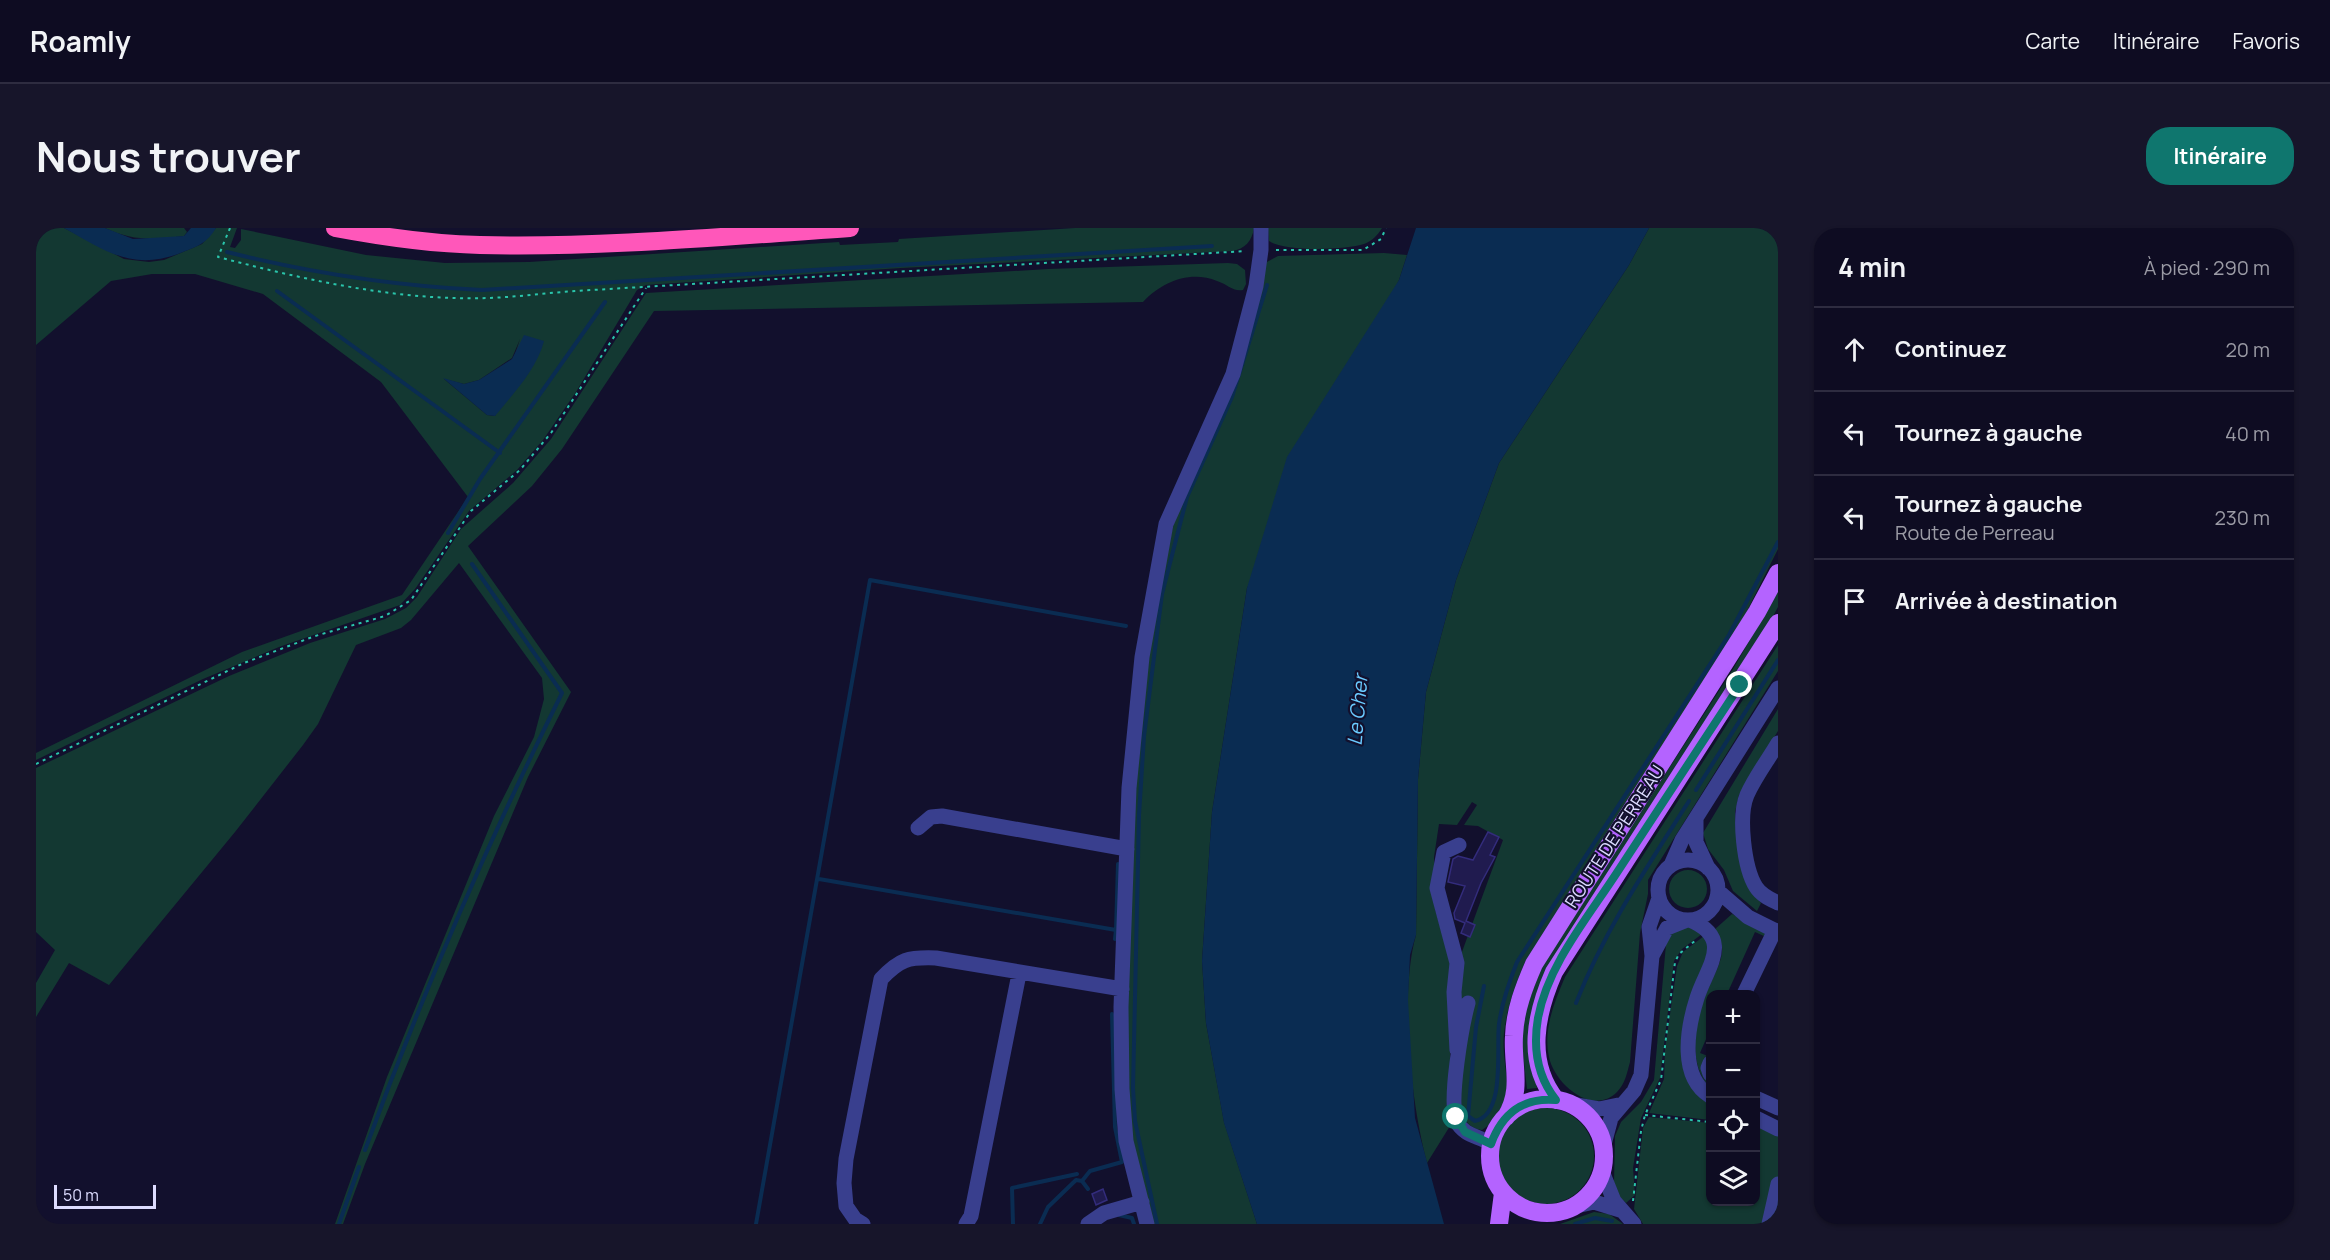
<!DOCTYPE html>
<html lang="fr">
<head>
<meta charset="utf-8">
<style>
  body { margin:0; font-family:Manrope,sans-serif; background:#17152a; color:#f1f3f6 }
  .controls { position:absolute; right:18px; bottom:18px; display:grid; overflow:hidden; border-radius:12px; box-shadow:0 2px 4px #0004 }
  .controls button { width:54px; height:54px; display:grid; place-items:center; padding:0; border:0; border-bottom:2px solid #2e2c40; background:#0e0c22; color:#f1f3f6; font:30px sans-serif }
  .scale { position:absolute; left:18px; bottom:15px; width:102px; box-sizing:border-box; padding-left:6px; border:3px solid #dddcff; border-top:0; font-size:16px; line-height:21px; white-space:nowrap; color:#dddcff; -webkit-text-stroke:4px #12102d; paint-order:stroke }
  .stop { position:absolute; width:18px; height:18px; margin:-14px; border:4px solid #0f766e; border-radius:50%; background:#fff }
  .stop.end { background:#0f766e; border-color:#fff; box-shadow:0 2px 6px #0008 }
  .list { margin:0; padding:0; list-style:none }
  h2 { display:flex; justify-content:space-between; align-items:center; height:78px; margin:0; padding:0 24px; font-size:26px }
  h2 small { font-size:20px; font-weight:400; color:#9b9ba5 }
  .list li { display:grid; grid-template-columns:39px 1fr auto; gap:18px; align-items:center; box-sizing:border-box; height:84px; padding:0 24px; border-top:2px solid #2e2c40 }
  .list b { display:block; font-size:22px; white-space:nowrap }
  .list p { margin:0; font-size:20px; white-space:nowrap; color:#9b9ba5 }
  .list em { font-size:20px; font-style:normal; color:#9b9ba5 }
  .icon { flex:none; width:33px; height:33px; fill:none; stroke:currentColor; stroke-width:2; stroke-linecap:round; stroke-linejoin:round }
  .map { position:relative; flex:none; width:1742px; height:996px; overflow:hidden; border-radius:24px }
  header { display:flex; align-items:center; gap:36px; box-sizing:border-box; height:84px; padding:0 30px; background:#0e0c22; border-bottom:2px solid #2e2c40 }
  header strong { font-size:28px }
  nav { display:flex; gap:33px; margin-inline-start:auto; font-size:21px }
  .intro { display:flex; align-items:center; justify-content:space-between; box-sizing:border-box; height:144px; padding:0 36px }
  h1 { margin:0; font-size:42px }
  .button { padding:15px 27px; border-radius:24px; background:#0f766e; color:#fff; font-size:21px; font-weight:700 }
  main { display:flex; gap:36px; padding:0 36px }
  aside { flex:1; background:#0e0c22; border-radius:24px; box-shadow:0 2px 4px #0004 }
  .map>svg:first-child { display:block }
</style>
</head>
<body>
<header>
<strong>Roamly</strong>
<nav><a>Carte</a><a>Itinéraire</a><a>Favoris</a></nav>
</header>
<div class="intro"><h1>Nous trouver</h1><a class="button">Itinéraire</a></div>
<main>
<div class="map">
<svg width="1742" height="996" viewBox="0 0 1742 996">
  <rect width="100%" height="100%" fill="#12102d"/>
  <!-- green -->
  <path fill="#133832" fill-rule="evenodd" d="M0 0H28L88 31 113 34 128 32 166 16 180 0H201L194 19 199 20 205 12V1L330 27 409 35 493 34 803 14 804 17 862 14 863 11 1039 0H1218C1216 13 1209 21 1196 23L865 40 610 57 601 62 540 164 507 212 481 242 433 283 379 361 364 377 243 419 167 451 0 532V525L206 424 366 367 432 269 345 154 227 66 159 46H116L75 53 0 117ZM484 111 459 188 451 187 408 151 428 156 443 152 476 130Z
    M69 0H148L151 4 148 8C118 12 96 13 69 0Z
    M1232 0H1346C1342 7 1336 13 1328 16 1310 22 1249 24 1233 13Z
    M1613 0H1742V321L1710 385 1685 428 1489 734C1479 757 1471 780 1468 805 1464 843 1487 874 1446 902 1430 900 1426 887 1423 873V732L1467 612 1442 598 1428 597 1441 577 1436 574 1421 597 1403 596 1398 629 1399 681 1414 733V898L1391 935C1375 874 1363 767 1380 707L1382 551 1390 464 1420 352 1463 235 1593 37Z
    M1348 25 1371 27 1363 52 1211 360 1176 584 1166 733 1170 795 1188 894 1221 996H1116L1096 916 1090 827 1096 567 1118 389 1137 298 1229 35 1242 28Z
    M1192 35 1201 36 1209 42 1210 56 1207 62C1197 64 1191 56 1181 53 1154 42 1126 54 1107 74L618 83 526 221 496 258 432 318 535 464 492 549 329 936 307 996H299L351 849 458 588 498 509 508 471 506 450 423 335 375 392 365 400 320 417 282 496 267 517 199 604 73 757 33 735 0 789V755L19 722 0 704V540L193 448 274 415 349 391 370 380 381 369 425 301 477 255 515 211 610 65 1012 41Z
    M1742 364V379L1735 392 1531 709 1496 842 1501 860 1491 861 1485 808 1490 780 1507 736 1697 441Z
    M1742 417V443L1612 652V666L1604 705 1594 834C1591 845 1589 856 1581 864 1556 889 1518 855 1513 829 1507 801 1518 775 1529 749Z
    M1742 481V503L1703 567 1699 584 1701 613 1714 662 1725 675 1721 683 1697 663 1688 642 1672 621 1667 605Z
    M1633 661a19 19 0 1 1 38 0a19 19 0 1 1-38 0Z
    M1696 686 1730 704V709L1719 704 1691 766H1674V802L1664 825 1672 828 1674 860C1650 835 1659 788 1673 759 1678 746 1687 733 1686 719 1685 713 1681 707 1678 702Z
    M1649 697 1666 706 1646 721 1638 733 1624 850 1605 890 1597 940 1599 967 1590 975 1583 968 1578 954 1579 908 1585 894 1605 874 1618 852 1630 716 1635 705Z
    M1668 708 1673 718 1648 808 1674 874V892L1613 885 1628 851 1629 821 1641 738 1647 724Z
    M1462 928a48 48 0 1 1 96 0a48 48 0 1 1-96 0Z
    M1613 889 1674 895V974H1720V896L1742 907V996H1607L1598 981 1607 900Z
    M1558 984 1573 986 1587 996H1524Z"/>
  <!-- water -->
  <path fill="#0a2c52" d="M28 0H69L97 11 148 8 155 0H180C172 14 161 19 147 24 98 44 71 24 28 0Z
    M1380 0H1613L1593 37 1463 235 1420 352 1390 464 1382 551 1380 707 1374 727 1372 772 1379 890 1408 996H1221L1188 895 1170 795 1166 733 1176 584 1211 360 1251 229 1363 52Z
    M488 107 508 113C501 141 477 166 459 188L451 187 407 150 428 156 443 152 476 131Z"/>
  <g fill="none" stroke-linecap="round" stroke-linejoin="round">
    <!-- stream -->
    <path stroke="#0a2c52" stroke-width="4" d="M191 24C275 45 359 58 446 62L1176 18
      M241 63 464 225
      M412 305 444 251 569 74
      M1660 562 1742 432
      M783 651 1080 702 1082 636
      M1079 711 1080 702
      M1448 758 1440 799 1432 888 1439 893C1470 887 1460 819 1463 796 1466 774 1473 754 1481 734L1693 407 1742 314
      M1540 775C1568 703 1611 639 1653 573
      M329 922C386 766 452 614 526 465L436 336
      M1046 953 1054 943 1086 934 1079 899 1076 786
      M1083 987 1096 990 1098 996
      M303 996 323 939
      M720 996 834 352 1090 398
      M977 996 976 960 1041 946
      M1004 996 1012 979 1040 952 1046 953 1052 961
      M1121 996 1099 893 1097 860 1103 587 1108 508 1126 366 1151 269 1196 169 1231 57
      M1539 996 1559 990 1576 993"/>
  </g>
  <!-- building -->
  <path fill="#201b4f" stroke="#332c7c" stroke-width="1.5" d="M1452 604 1463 609 1454 627 1459 629 1445 655 1430 693 1439 697 1434 709 1425 705 1429 695 1419 691 1418 685 1429 658 1412 654 1417 631 1422 628 1437 632Z
    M1067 961 1071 972 1060 977 1056 966Z"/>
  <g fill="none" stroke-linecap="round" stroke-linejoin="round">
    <!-- path -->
    <path stroke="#2ac5ab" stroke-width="2" stroke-dasharray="3 4.5" stroke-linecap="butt" d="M194 0 182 29C270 52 361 73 452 70 481 69 510 65 539 63L1210 23
      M1240 22H1327L1345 11 1350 0
      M0 536 208 435 279 408 349 388 375 372 435 283 484 242 515 205 610 60
      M1609 887 1674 894
      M1597 973 1605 903 1609 887 1625 852 1639 734 1643 726 1660 712"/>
    <!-- minor -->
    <path stroke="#393f8e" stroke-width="15" d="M1742 515C1732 532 1719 549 1711 567 1702 588 1708 640 1720 659 1725 667 1734 671 1742 675
      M1660 592V614L1672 640
      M882 600 895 589 906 588 1091 621
      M1622 662a30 30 0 1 1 60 0a30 30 0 1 1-60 0Z
      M1635 637 1646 612 1742 460
      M1682 663 1712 689 1742 704
      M1654 692C1699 711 1670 740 1661 770 1651 801 1643 849 1674 868
      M1616 728 1631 700 1651 692
      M1708 766 1739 702
      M1432 775C1426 797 1412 875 1421 894 1428 908 1444 908 1455 916
      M1421 822 1418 764 1421 735 1401 660 1408 624 1423 617
      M1674 835 1672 840 1674 846
      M1720 870 1742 880
      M1535 876 1563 881 1587 876
      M1720 890 1742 901
      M1567 920 1575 890 1598 863 1605 847 1616 728 1613 699 1623 670
      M1566 943 1578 973 1598 996
      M1536 979 1558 974 1584 982
      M827 996 819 991 810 978 808 955 810 931 845 751C864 731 872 729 900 730L1086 761
      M930 996 935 988 983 746
      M1052 996 1068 985 1106 974
      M1111 996 1090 913 1086 861 1085 779 1093 560 1106 429 1130 296 1197 146 1220 58 1225 22V0
      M1733 996 1742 956"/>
    <!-- major -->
    <path stroke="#b463ff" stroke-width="18" d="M1454 928a57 57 0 1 1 114 0a57 57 0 1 1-114 0Z
      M1520 872C1489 833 1500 785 1518 744L1742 395
      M1470 889C1487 861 1476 837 1478 808 1479 782 1488 759 1498 736L1721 384 1742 345
      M1463 996 1467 965"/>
    <!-- highway -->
    <path stroke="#ff57ba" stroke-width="18" d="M299 0C347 9 395 16 444 17 565 20 693 8 814 0"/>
  </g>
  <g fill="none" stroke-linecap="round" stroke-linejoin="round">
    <!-- route -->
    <path stroke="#0f766e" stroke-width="8" d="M1420 889 1429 904 1455 916C1466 886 1487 869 1520 872 1501 848 1497 819 1502 790 1512 736 1553 688 1582 643 1623 581 1663 519 1704 457"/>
  </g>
  <g text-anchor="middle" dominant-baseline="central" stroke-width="4.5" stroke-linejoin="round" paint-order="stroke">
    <!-- street labels -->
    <g font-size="18" fill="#dddcff" stroke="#12102d">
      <text transform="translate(1578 608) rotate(-57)">ROUTE DE PERREAU</text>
    </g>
    <!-- water labels -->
    <g font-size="20" font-style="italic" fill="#6acaff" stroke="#12102d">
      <text transform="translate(1321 482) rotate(-85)">Le Cher</text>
    </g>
  </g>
</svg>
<div class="controls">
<button>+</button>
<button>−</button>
<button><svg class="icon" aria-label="locate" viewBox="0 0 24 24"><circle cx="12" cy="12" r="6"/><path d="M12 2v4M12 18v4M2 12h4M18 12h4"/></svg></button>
<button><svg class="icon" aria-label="layers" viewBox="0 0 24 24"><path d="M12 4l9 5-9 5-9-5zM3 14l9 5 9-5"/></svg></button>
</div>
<div class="scale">50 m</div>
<div class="stop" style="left:1420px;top:889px"></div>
<div class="stop end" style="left:1704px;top:457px"></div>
</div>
<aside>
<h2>4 min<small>À pied · 290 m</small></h2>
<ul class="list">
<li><svg class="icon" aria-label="ahead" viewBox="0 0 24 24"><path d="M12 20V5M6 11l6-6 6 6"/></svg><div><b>Continuez</b></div><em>20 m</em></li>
<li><svg class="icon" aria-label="left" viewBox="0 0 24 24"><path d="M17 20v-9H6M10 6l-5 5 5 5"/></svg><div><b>Tournez à gauche</b></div><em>40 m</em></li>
<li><svg class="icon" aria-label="left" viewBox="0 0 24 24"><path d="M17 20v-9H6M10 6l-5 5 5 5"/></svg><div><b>Tournez à gauche</b><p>Route de Perreau</p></div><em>230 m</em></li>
<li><svg class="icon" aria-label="arrive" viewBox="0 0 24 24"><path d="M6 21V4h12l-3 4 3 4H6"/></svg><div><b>Arrivée à destination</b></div></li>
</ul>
</aside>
</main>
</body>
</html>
